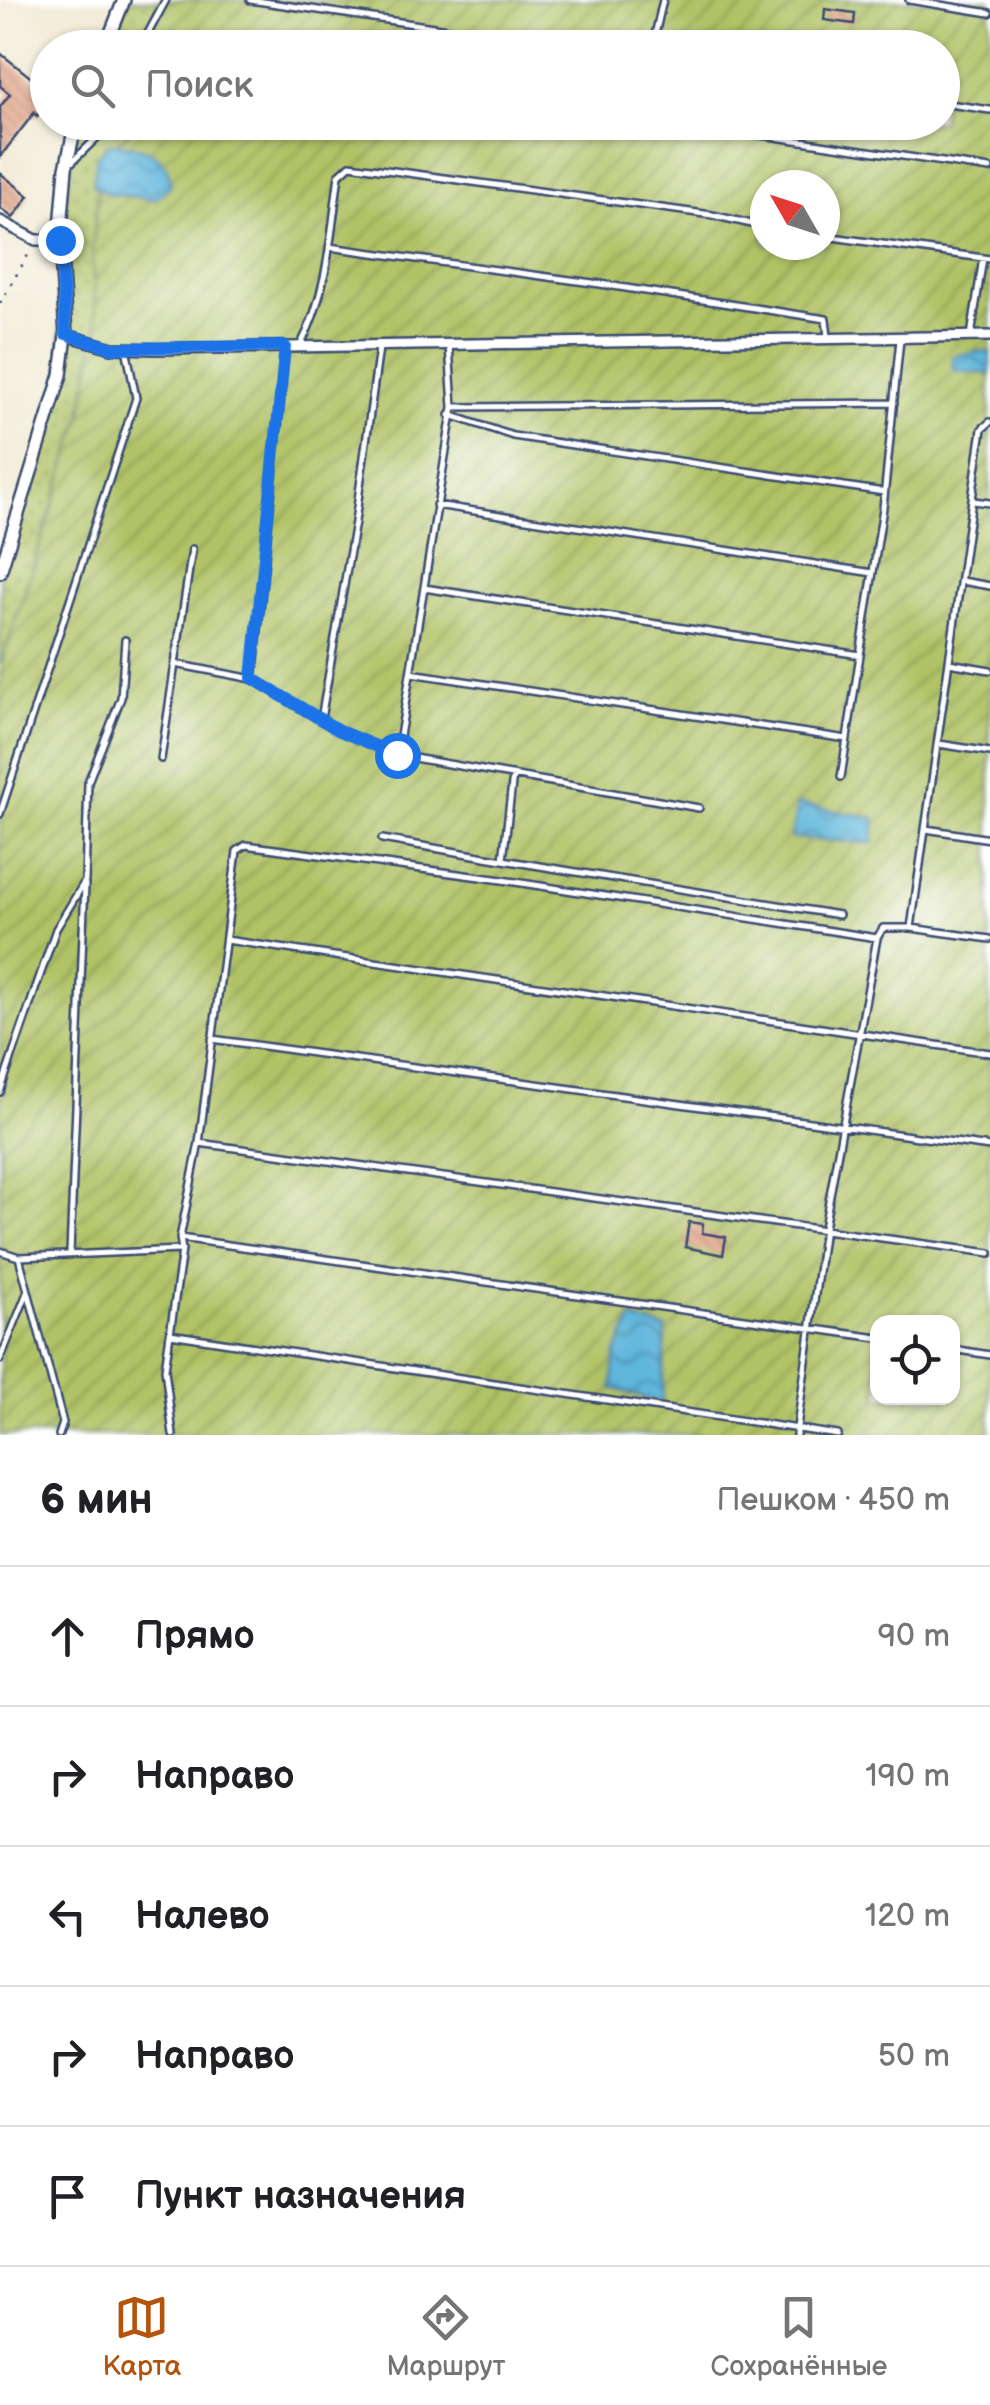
<!DOCTYPE html>
<html lang="ru">
<head>
<meta charset="utf-8">
<style>
  body { margin:0; font-family:"Balsamiq Sans",sans-serif; background:#f6f6f6; color:#202124 }
  .controls { position:absolute; right:30px; bottom:30px; display:grid; overflow:hidden; border-radius:20px; box-shadow:0 2px 8px #0004 }
  .controls button { width:90px; height:90px; display:grid; place-items:center; padding:0; border:0; border-bottom:2px solid #e0e0e0; background:#fff; color:#202124; font:50px sans-serif }
  .compass { position:absolute; left:750px; top:170px; width:90px; height:90px; border-radius:50%; background:#fff; box-shadow:0 2px 8px #0004; rotate:309deg }
  .stop { position:absolute; width:30px; height:30px; margin:-22px; border:8px solid #1a73e8; border-radius:50%; background:#fff }
  .stop.end { background:#1a73e8; border-color:#fff; box-shadow:0 2px 10px #0008 }
  .list { margin:0; padding:0; list-style:none }
  h2 { display:flex; justify-content:space-between; align-items:center; height:130px; margin:0; padding:0 40px; font-size:42px }
  h2 small { font-size:32px; font-weight:400; color:#757577 }
  .list li { display:grid; grid-template-columns:65px 1fr auto; gap:30px; align-items:center; box-sizing:border-box; height:140px; padding:0 40px; border-top:2px solid #e0e0e0 }
  .list b { display:block; font-size:38px; white-space:nowrap }
  .list em { font-size:32px; font-style:normal; color:#757577 }
  .icon { flex:none; width:55px; height:55px; fill:none; stroke:currentColor; stroke-width:2; stroke-linecap:round; stroke-linejoin:round }
  .map { position:relative; flex:none; width:990px; height:1435px; overflow:hidden }
  .search { position:absolute; background:#fff; box-shadow:0 2px 8px #0004; left:30px; right:30px; top:30px; height:110px; display:flex; align-items:center; gap:25px; box-sizing:border-box; padding:0 35px; border-radius:55px; color:#757577; font-size:38px }
  .sheet { height:830px; background:#fff }
  nav { display:flex; justify-content:space-around; align-items:center; box-sizing:border-box; height:140px; border-top:2px solid #e0e0e0; background:#fff; font-size:28px; color:#757577 }
  nav a { display:grid; justify-items:center; gap:5px }
  nav .on { color:#b45309 }
  .map>svg:first-child { display:block }
</style>
</head>
<body>
<div class="map">
<svg width="990" height="1435" viewBox="0 0 990 1435">
  <defs>
    <pattern id="grass-dots" width="8" height="8" patternUnits="userSpaceOnUse" patternTransform="scale(2.5)"><rect width="8" height="8" fill="#b1c366"/><path d="M2 2h.1M6 6h.1" fill="none" stroke="#8f9f57" stroke-width="1.8" stroke-linecap="round"/></pattern>
    <pattern id="garden-furrows" width="10" height="10" patternUnits="userSpaceOnUse" patternTransform="scale(2.5)"><rect width="10" height="10" fill="#b1c366"/><path d="M-1 1l2-2M0 10L10 0M9 11l2-2" fill="none" stroke="#8f9f57"/></pattern>
    <pattern id="water-waves" width="16" height="10" patternUnits="userSpaceOnUse" patternTransform="scale(2.5)"><rect width="16" height="10" fill="#5eb6db"/><path d="M0 5q4-4 8 0t8 0" fill="none" stroke="#4d94b5"/></pattern>
    <pattern id="building-back-hatch" width="6" height="6" patternUnits="userSpaceOnUse" patternTransform="scale(2.5)"><rect width="6" height="6" fill="#df9f7f"/><path d="M-1 5l2 2M0 0l6 6M5-1l2 2" fill="none" stroke="#b4826b"/></pattern>
  </defs>
  <rect width="100%" height="100%" fill="#fff"/>
  <filter id="ink" filterUnits="userSpaceOnUse"><feTurbulence type="fractalNoise" baseFrequency=".01" numOctaves="2"/><feDisplacementMap in="SourceGraphic" scale="20" xChannelSelector="R" yChannelSelector="G"/><feConvolveMatrix kernelMatrix="1 2 1 2 8 2 1 2 1" color-interpolation-filters="sRGB"/></filter>
  <filter id="wash" filterUnits="userSpaceOnUse"><feTurbulence type="fractalNoise" baseFrequency=".0048" numOctaves="4" result="noise"/><feDisplacementMap in="SourceGraphic" scale="40" xChannelSelector="R" yChannelSelector="G"/><feGaussianBlur stdDeviation="2.25" result="paint"/><feColorMatrix in="noise" values="0 0 0 0 0 0 0 0 0 0 0 0 0 0 0 0 0 1.4 0 .05"/><feComposite in="paint" operator="in"/></filter>
  <g filter="url(#wash)">
    <rect width="100%" height="100%" fill="#f0e9d1"/>
    <!-- grass -->
    <path fill="url(#grass-dots)" stroke="#667962" stroke-width="2.5" d="M124 0H159L148 47 105 48Z
      M76 122 133 123 132 130 101 157 92 255 97 327 82 416 0 668V572L61 375 60 240Z"/>
    <!-- garden -->
    <path fill="url(#garden-furrows)" stroke="#667962" stroke-width="2.5" fill-rule="evenodd" d="M159 0H990V1435H0V668L82 416 97 327 92 255 101 157 132 130 133 122H942V48L148 47ZM765 185H825V245H765ZM878 1322H952V1398H878Z"/>
    <!-- water -->
    <path fill="url(#water-waves)" stroke="#3c729c" stroke-width="2.5" d="M110 143C139 147 168 150 171 185L156 199 109 194 93 185 97 156Z
      M981 351 990 352V374L954 371 952 356Z
      M797 804 875 818 873 843 791 838Z
      M632 1319 666 1329 662 1403 612 1388 616 1353Z"/>
    <g id="blocks">
      <!-- building -->
      <path fill="url(#building-back-hatch)" d="M825 9 855 13 854 24 824 20Z
        M0 53 48 91V112L43 109 37 116 34 113 0 157V107L10 94 0 86Z
        M0 173 29 196 13 218 0 208Z
        M689 1222 703 1224 702 1233 726 1237 723 1255 685 1247Z"/>
    </g>
  </g>
  <g filter="url(#ink)">
    <use href="#blocks" fill-opacity="0" stroke="#3b4b6f" stroke-width="2.5"/>
    <g fill="none" stroke-linecap="round" stroke-linejoin="round">
      <defs>
        <path id="service" d="M250 0 577 48
          M909 0 990 13
          M113 35 148 48
          M140 48 166 0
          M652 48 663 0
          M942 103 990 110
          M673 122 990 169
          M72 162 113 122
          M825 236 990 259
          M329 247 600 284 826 319 828 337
          M971 336 983 258
          M300 346C328 294 331 232 339 175L350 165 712 215 765 227
          M285 349 253 679 340 731 397 755 453 407 449 345
          M453 407 894 403
          M450 415 513 436 884 492
          M973 501 990 503
          M436 505 873 573
          M192 549 175 664 253 679
          M961 581 990 586
          M424 588 860 655
          M949 663 990 670
          M411 673 847 739
          M321 719 355 522 379 348
          M939 744 990 752
          M397 755 699 808
          M161 759 175 664
          M841 777 883 508 900 339
          M0 814 136 398 126 348
          M926 829 990 839
          M382 839 503 860 513 775
          M503 860 839 915
          M911 928 982 429 990 422
          M877 938 502 880 246 845 237 851 199 1143 180 1238 878 1338
          M226 940 990 1053
          M212 1039 990 1147
          M0 1092 56 929 85 881 88 782 121 698 125 640
          M199 1143 990 1253
          M0 1251 19 1257 181 1250
          M70 1253 85 884
          M19 1257 63 1423 59 1435
          M170 1334 838 1435
          M952 1349 990 1355
          M0 1360 27 1293
          M173 1435 165 1369 182 1250 180 1238
          M796 1435 824 1228 877 938 883 928H911L990 939"/>
        <path id="minor" d="M0 221 36 240H60
          M66 335 112 348 158 349 990 336"/>
        <path id="tertiary" d="M105 48 124 0
          M0 572 61 375 66 335 60 240 66 168 76 122"/>
      </defs>
      <!-- service casing -->
      <use href="#service" stroke="#3b4b6f" stroke-width="10"/>
      <!-- minor casing -->
      <use href="#minor" stroke="#3b4b6f" stroke-width="14"/>
      <!-- tertiary casing -->
      <use href="#tertiary" stroke="#3b4b6f" stroke-width="16"/>
      <!-- path -->
      <path stroke="#3b4b6f" stroke-width="2.5" stroke-dasharray="2.5 8" stroke-linecap="butt" d="M0 303 31 250"/>
      <!-- service -->
      <use href="#service" stroke="#fff" stroke-width="5"/>
      <!-- minor -->
      <use href="#minor" stroke="#fff" stroke-width="9"/>
      <!-- tertiary -->
      <use href="#tertiary" stroke="#fff" stroke-width="11"/>
    </g>
  </g>
  <g fill="none" stroke-linecap="round" stroke-linejoin="round" filter="url(#ink)">
    <!-- route -->
    <path stroke="#1a73e8" stroke-width="12" d="M60 240 66 334 112 348 285 346 252 678 340 731 397 755"/>
  </g>
</svg>
<div class="controls">
<button><svg class="icon" aria-label="locate" viewBox="0 0 24 24"><circle cx="12" cy="12" r="6"/><path d="M12 2v4M12 18v4M2 12h4M18 12h4"/></svg></button>
</div>
<svg class="compass" viewBox="-18 -18 36 36"><path d="M0-13l5 13h-10z" fill="#e53935"/><path d="M0 13l5-13h-10z" fill="#757577"/></svg>
<div class="stop" style="left:397px;top:755px"></div>
<div class="stop end" style="left:60px;top:240px"></div>
<div class="search"><svg class="icon" aria-label="search" viewBox="0 0 24 24"><circle cx="10" cy="10" r="6"/><path d="M15 15l6 6"/></svg>Поиск</div>
</div>
<section class="sheet">
<h2>6 мин<small>Пешком · 450 m</small></h2>
<ul class="list">
<li><svg class="icon" aria-label="ahead" viewBox="0 0 24 24"><path d="M12 20V5M6 11l6-6 6 6"/></svg><div><b>Прямо</b></div><em>90 m</em></li>
<li><svg class="icon" aria-label="right" viewBox="0 0 24 24"><path d="M7 20v-9h11M14 6l5 5-5 5"/></svg><div><b>Направо</b></div><em>190 m</em></li>
<li><svg class="icon" aria-label="left" viewBox="0 0 24 24"><path d="M17 20v-9H6M10 6l-5 5 5 5"/></svg><div><b>Налево</b></div><em>120 m</em></li>
<li><svg class="icon" aria-label="right" viewBox="0 0 24 24"><path d="M7 20v-9h11M14 6l5 5-5 5"/></svg><div><b>Направо</b></div><em>50 m</em></li>
<li><svg class="icon" aria-label="arrive" viewBox="0 0 24 24"><path d="M6 21V4h12l-3 4 3 4H6"/></svg><div><b>Пункт назначения</b></div></li>
</ul>
</section>
<nav>
<a class="on"><svg class="icon" aria-label="map" viewBox="0 0 24 24"><path d="M3 6l6-2 6 2 6-2v14l-6 2-6-2-6 2zM9 4v14M15 6v14"/></svg>Карта</a>
<a><svg class="icon" aria-label="directions" viewBox="0 0 24 24"><path d="M12 3l9 9-9 9-9-9zM9 14v-3h6M13 9l2 2-2 2"/></svg>Маршрут</a>
<a><svg class="icon" aria-label="saved" viewBox="0 0 24 24"><path d="M7 4h10v16l-5-4-5 4z"/></svg>Сохранённые</a>
</nav>
</body>
</html>
